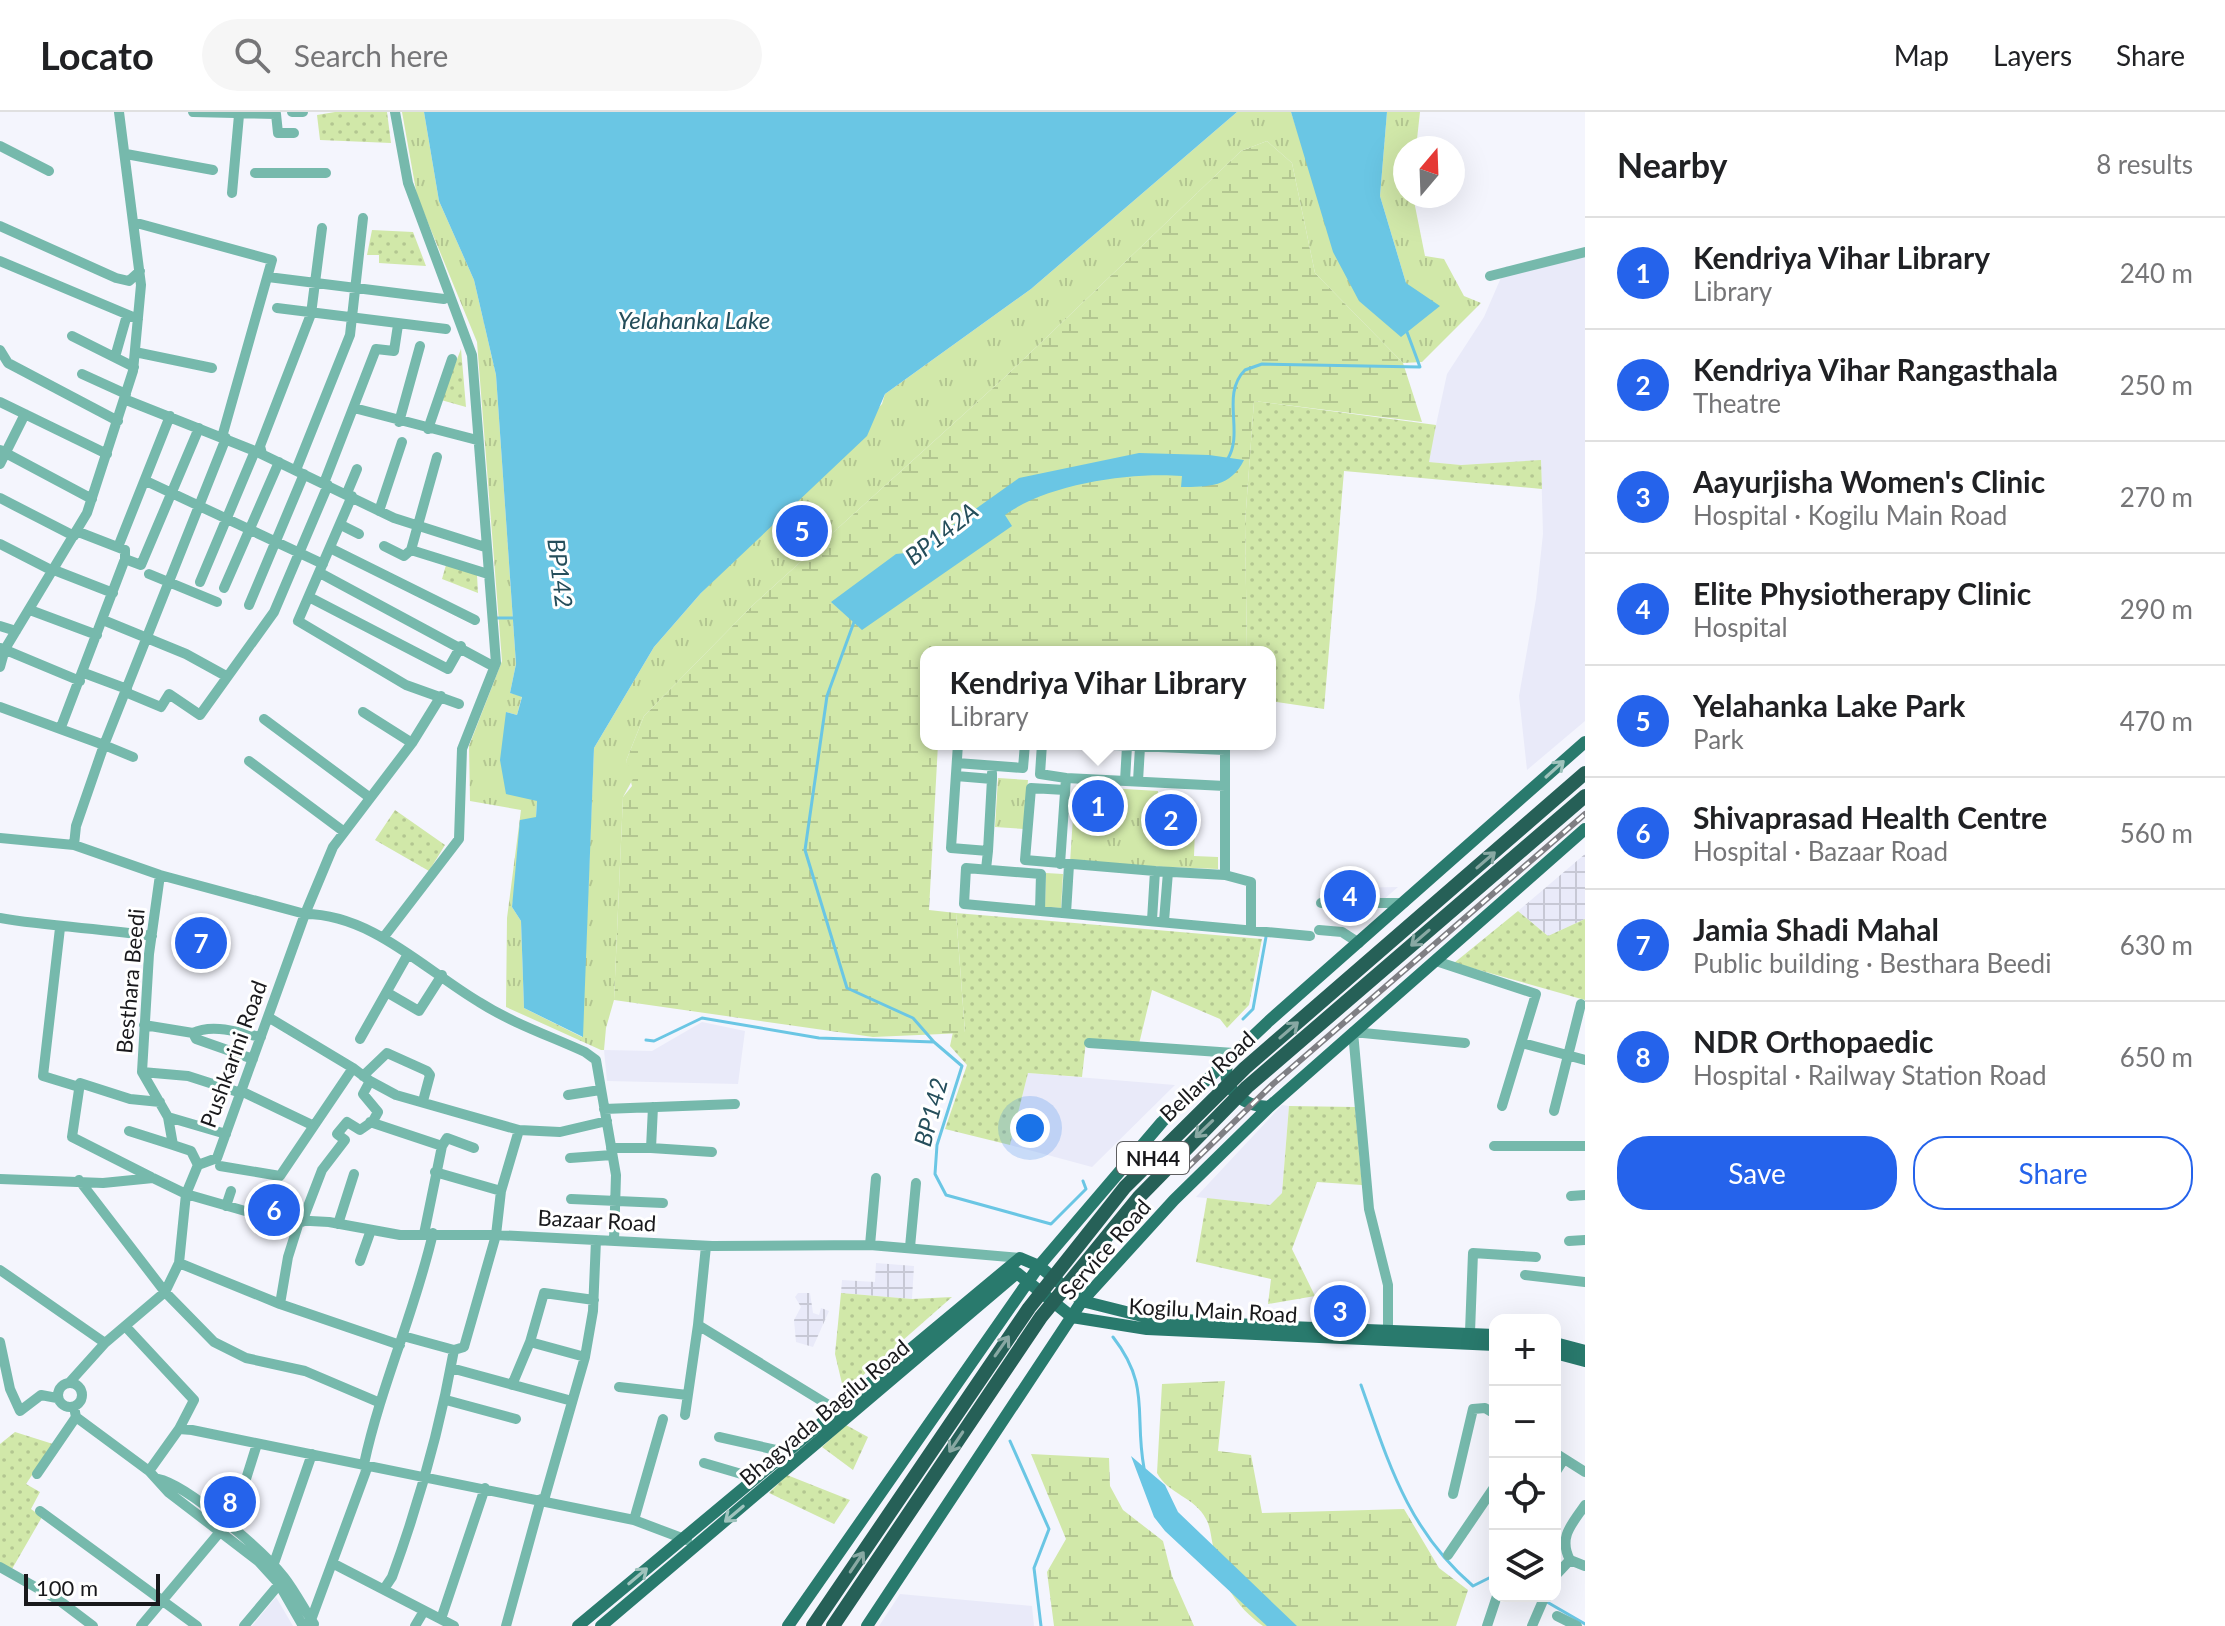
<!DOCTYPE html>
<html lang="en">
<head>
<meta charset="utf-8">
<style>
  body { margin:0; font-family:Lato,sans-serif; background:#f6f6f6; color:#202124 }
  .controls { position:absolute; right:24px; bottom:24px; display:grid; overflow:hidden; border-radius:16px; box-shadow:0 8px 32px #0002 }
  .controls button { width:72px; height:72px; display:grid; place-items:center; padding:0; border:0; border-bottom:2px solid #e0e0e0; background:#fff; color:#202124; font:40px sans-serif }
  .compass { position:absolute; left:1393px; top:24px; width:72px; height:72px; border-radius:50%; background:#fff; box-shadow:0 8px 32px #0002; rotate:19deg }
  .scale { position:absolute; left:24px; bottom:20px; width:136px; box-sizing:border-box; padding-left:8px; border:4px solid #19191c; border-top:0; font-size:22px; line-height:28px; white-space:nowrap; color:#19191c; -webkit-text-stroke:6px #fff; paint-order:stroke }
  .you { position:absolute; left:1030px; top:1016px; width:28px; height:28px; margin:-20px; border:6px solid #fff; border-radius:50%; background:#1a73e8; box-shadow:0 0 0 12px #1a73e833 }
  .badge { display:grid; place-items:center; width:52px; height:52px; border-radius:50%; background:#2563eb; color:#fff; font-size:26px; font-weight:700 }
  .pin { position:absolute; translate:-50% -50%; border:4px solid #fff; box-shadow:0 2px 8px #0006 }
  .popup { position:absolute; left:920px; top:534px; width:356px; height:104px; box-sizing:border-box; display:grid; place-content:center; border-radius:16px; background:#fff; filter:drop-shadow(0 2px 6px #0005); font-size:26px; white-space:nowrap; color:#757577 }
  .popup b { font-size:30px; color:#202124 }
  .popup::after { content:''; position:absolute; left:50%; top:100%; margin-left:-16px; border:16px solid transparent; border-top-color:#fff }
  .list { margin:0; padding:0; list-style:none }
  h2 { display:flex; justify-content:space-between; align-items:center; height:104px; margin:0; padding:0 32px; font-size:34px }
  h2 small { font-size:26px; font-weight:400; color:#757577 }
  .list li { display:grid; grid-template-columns:52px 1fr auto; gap:24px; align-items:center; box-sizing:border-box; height:112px; padding:0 32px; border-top:2px solid #e0e0e0 }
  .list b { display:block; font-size:30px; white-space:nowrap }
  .list p { margin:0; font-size:26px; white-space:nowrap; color:#757577 }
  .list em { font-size:26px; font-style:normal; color:#757577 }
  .actions { display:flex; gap:16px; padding:24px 32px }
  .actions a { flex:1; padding:18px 0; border:2px solid #2563eb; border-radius:32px; text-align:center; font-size:28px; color:#2563eb }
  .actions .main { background:#2563eb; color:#fff }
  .icon { flex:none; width:44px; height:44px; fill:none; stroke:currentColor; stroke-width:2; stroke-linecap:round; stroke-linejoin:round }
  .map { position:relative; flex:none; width:1585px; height:1514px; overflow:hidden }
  header { display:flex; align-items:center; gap:48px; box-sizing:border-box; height:112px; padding:0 40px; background:#fff; border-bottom:2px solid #e0e0e0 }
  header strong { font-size:38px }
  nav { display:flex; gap:44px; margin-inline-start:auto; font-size:28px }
  .search { width:560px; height:72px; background:#f6f6f6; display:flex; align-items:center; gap:20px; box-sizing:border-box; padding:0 28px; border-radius:44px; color:#757577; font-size:30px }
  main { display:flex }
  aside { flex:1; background:#fff }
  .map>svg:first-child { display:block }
</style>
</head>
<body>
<header>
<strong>Locato</strong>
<div class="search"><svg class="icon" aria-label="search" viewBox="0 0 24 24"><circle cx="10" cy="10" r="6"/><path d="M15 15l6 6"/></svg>Search here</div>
<nav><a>Map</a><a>Layers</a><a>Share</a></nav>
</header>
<main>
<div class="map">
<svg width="1585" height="1514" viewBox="0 0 1585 1514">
  <defs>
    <pattern id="industrial-grid" width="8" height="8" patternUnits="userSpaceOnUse" patternTransform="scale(2)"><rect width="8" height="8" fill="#e9eaf9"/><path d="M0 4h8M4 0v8" fill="none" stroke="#c7c8d5"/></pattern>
    <pattern id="grass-dots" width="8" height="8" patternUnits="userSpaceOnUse" patternTransform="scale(2)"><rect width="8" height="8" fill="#d1e8a9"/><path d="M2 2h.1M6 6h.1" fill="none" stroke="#b3c691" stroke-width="1.8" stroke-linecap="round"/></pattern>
    <pattern id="wetland-marsh" width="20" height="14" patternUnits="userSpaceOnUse" patternTransform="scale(2)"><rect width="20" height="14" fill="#d1e8a9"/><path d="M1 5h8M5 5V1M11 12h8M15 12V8" fill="none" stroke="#b3c691"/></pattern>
    <pattern id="park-tufts" width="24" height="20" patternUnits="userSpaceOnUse" patternTransform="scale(2)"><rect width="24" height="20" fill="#d1e8a9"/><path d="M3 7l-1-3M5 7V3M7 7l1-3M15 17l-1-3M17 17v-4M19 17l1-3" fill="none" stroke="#b3c691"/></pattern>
  </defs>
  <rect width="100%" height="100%" fill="#f4f5fd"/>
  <!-- built -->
  <path fill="#e9eaf9" d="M1585 143V609L1527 658 1519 584 1536 487 1543 422 1541 349 1461 353 1428 350 1447 262 1484 205 1506 154 1527 155Z
    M1398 775 1375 795H1347V776Z
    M702 910 745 919 738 972 607 969 604 938 652 939Z
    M1028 961 1175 973 1092 1055 1010 1033Z
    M1282 993 1289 994 1282 1081 1270 1093 1196 1085Z
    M900 1482 1032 1494 1034 1514H879Z
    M276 1485 293 1514H252Z"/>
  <!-- industrial -->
  <path fill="url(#industrial-grid)" d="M1585 742V807L1548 824 1518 799Z
    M876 1151 914 1154 912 1187 841 1181 842 1168 875 1170Z
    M798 1181H810L813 1201 819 1203 821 1196 829 1199 813 1235 796 1230 794 1208 801 1195 795 1185Z"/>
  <!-- grass -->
  <path fill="url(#grass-dots)" d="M335 0H387L391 31 320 28 317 3Z
    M372 118 413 120 426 154 379 151V143H367Z
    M461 237 466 295 441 288Z
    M1254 289 1436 313 1429 350 1461 353 1541 348 1542 377 1344 359 1324 597 1270 589V540H1247L1245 411Z
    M446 453 477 463 478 481 442 467Z
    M395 698 445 733 429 759 375 728Z
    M1518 799 1548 824 1585 807V888L1454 851Z
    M956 801 1262 827 1249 893 1227 916 1220 907 1152 878 1139 932 1086 929 1082 965 1028 961 1010 1033 945 1017 967 953 950 934 953 920H965Z
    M1289 994 1355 995 1362 1073 1317 1070 1292 1137 1315 1184 1268 1192 1271 1167 1196 1150 1207 1086 1270 1093 1282 1081Z
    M841 1181 912 1187 952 1185 844 1280 835 1242Z
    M846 1313 868 1325 853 1358 822 1335Z
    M15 1320 53 1332 26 1372 40 1380 31 1397 42 1405 12 1457 0 1451V1332Z
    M787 1363 850 1388 834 1412 769 1381Z"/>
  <!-- wetland -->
  <path fill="url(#wetland-marsh)" d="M1267 29 1292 51 1315 161 1403 251 1422 310 1254 289 1245 411 1247 540H926V632H938L929 798 956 801 965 921 873 925 614 888 623 685 632 674 626 649 644 604 753 493 1006 264 1241 39Z
    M1225 1269 1218 1339 1251 1343 1262 1401 1404 1397 1439 1456 1468 1478 1456 1514H1263C1235 1494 1222 1470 1214 1437 1211 1428 1211 1415 1206 1407 1195 1385 1168 1382 1157 1361L1162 1272Z
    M1031 1342 1109 1346 1110 1374 1123 1398 1163 1429 1172 1464 1194 1514H1054L1047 1460 1066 1427Z"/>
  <!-- park -->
  <path fill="url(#park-tufts)" d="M402 0H424L439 89 474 168 496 263 516 552 510 581 522 584 517 603 506 600 537 689 536 705 517 761 512 795 521 809 524 896 582 925 594 636 654 535 701 481 882 292 885 282 1031 177 1237 0H1291L1302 33 1406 171 1380 84 1387 0H1420L1416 36H1405V84H1413L1425 144 1444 147 1464 184 1481 191 1422 250 1403 251 1315 161 1292 51 1267 29 1241 39 1006 264 753 493 644 604 626 649 634 665 623 685 614 888 606 916 604 938H601L506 895 507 806 521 698 470 689 469 634 502 549 477 230 417 84Z
    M998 666 1028 668 1024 717 995 715Z
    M1075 674 1158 679 1156 715 1195 717 1194 744 1218 745V757L1070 751Z"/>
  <!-- pitch -->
  <path fill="#d1e8a9" d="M1046 761 1063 762 1061 796 1045 795Z"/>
  <!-- water -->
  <path fill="#6ac6e4" d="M424 0H1237L1031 177 885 282 867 324 701 481 654 535 594 636 583 925 524 896 521 809 512 795 520 708 536 705 537 689 506 682 500 648 506 600 517 603 522 585 510 581 516 552 496 263 474 168 439 89Z
    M1291 0H1387L1380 84 1406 171 1440 194 1401 225 1359 189 1333 140Z
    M1139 341 1209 343 1244 348C1231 375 1208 375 1181 375L1182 364C1130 360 1047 372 1005 403L1012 414 862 518 831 490 896 442 915 440 1019 366Z
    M1131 1344 1165 1373 1178 1400 1297 1514H1267L1165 1419 1154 1405Z"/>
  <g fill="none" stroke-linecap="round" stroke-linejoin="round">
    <!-- stream -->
    <path stroke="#6ac6e4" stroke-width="3" d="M1227 348C1245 321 1220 283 1245 258L1262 252 1420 255 1407 220
      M495 506H515
      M854 510 827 584 805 738 847 876 913 906 934 930
      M1243 907 1253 897 1266 825
      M646 928 654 929 702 906 819 926 934 930 962 954 937 1033 935 1062 946 1083 1051 1112 1086 1077 1083 1069
      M1113 1225C1151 1274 1134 1302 1144 1356
      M1361 1273C1389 1352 1408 1418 1473 1474L1495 1463
      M1010 1329 1049 1417 1034 1456 1041 1514
      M1547 1490 1585 1512"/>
    <!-- minor -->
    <path stroke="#76b9ac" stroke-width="10" d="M193 0 276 2 278 21H294
      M292 0H303
      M0 34 49 59
      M126 42 213 58
      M255 61H326
      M232 81 239 3
      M133 110 272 148 222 325
      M0 114 116 166 129 169 140 159
      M0 149 138 207
      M1490 164 1585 140
      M268 165 444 187
      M277 196 446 217
      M72 224 134 255
      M0 238 8 251 118 309
      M135 240 212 256
      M115 245 127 203
      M82 262 126 282
      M124 287 255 339 394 406 485 435
      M0 290 107 342
      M354 296 477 328
      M399 310 420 234
      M428 317 452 247
      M0 338 92 387
      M262 342 260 334 311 202 322 116
      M0 352 25 302
      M296 358 350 223 363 106
      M146 369 323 452
      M324 371 376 237 394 239 398 213
      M347 381 357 357
      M352 384 298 509 406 573 459 592
      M0 386 74 424
      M379 399 402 330
      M341 413 359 422
      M76 419 125 438V447L141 453 199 316
      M0 432 53 459
      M384 434 404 444 411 438 437 345
      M118 435 170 304
      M330 436 475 508
      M411 438 488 462
      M54 458 113 481
      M320 461 489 552
      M149 462 217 490
      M200 470 255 339
      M224 476 279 350
      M309 485 448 557 461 534
      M249 493 304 362
      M30 498 97 523
      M103 508 186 542 226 564
      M0 514 16 519
      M1 536 80 569
      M0 555 5 537 87 401 133 259 141 173 119 0
      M84 561 127 577
      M125 580 161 595 169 582 200 603 274 500 328 373
      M0 595 104 633 76 714 74 733
      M363 600 412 631
      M264 607 369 685
      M61 615 125 447
      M958 632 951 736 988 739 986 757
      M1042 632 1040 662 1066 666
      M133 645 104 633 226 326
      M249 649 343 719
      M957 651 1023 656 1025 632
      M956 664 992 667V661
      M1125 669 1127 634
      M1138 669 1140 635
      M1225 674V763L1251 770V817
      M1065 678 1031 676 1025 748 1155 759 1152 808
      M0 726 74 733 160 763 305 802C371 802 425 858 479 890 512 911 550 924 585 940L596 948 616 1063 614 1129
      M988 739 992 667
      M1060 752 1066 666 1225 674V638L1092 632
      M1155 759 1225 763
      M160 763 149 842 142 960 168 1005 173 1033 191 1039 198 1053
      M1321 791H1404
      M1040 799 1041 762 966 756 964 792 1310 824
      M1066 801 1069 753
      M0 806C51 815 100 816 152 824
      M1164 809 1168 760
      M60 816 43 964 79 975
      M1319 818 1342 820 1359 831
      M383 826 459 727 462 637 496 551 472 243 408 71 395 0
      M1436 849 1536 882 1502 994
      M388 881 419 899 442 863
      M144 913 193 921 196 927 253 947
      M193 921C213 911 240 921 261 925
      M360 927 408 842
      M1089 931 1234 941
      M1522 931 1585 948
      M142 960 188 964 241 981
      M363 964 387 941 427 959 430 963 423 989
      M370 969 396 983 519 1018 560 1020 607 1009
      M241 979 312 1013
      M568 983 600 978
      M604 997 735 992
      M1554 999 1581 892
      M168 1005 226 1022
      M370 1010 442 1034 424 1122
      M129 1019 173 1033
      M442 1034 447 1026 474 1036
      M1494 1034H1585
      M611 1036H651L653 995
      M651 1036 712 1040
      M570 1046 612 1043
      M220 1054 280 1064 353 956 268 905
      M435 1060 501 1079
      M151 1065 72 1025 80 971 130 987 160 990
      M0 1067 103 1071 153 1066 186 1082 273 1107 329 1110 400 1123H496L712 1134 870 1133 1020 1146
      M79 1068 165 1180 214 1230 246 1246 305 1259 378 1290
      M1571 1084 1585 1083
      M571 1087 663 1091
      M226 1094 231 1079
      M302 1110 322 1058 345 1028 337 1022 347 1010 360 1018 373 1009 378 1000 363 982 370 969 353 956
      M338 1112 354 1062
      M1569 1129 1585 1128
      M870 1133 876 1066
      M706 1134 698 1213 835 1297
      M910 1135 916 1071
      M360 1149 371 1118
      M179 1151 280 1192 288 1145 299 1110
      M0 1158 105 1231
      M1525 1163 1585 1170
      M280 1192 400 1233
      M126 1215 194 1288 179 1317
      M1388 1217V1173L1369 1097 1353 920 1465 931
      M1470 1220 1473 1141 1536 1145
      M403 1224 454 1238
      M0 1230 10 1277 20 1299 41 1283 57 1286
      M530 1230 544 1181 594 1188
      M451 1256 572 1289
      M58 1283a12 12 0 1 1 24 0a12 12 0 1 1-24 0Z
      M69 1271 105 1231 165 1180 179 1151 186 1082 198 1053 217 1046 305 802 333 735 412 631 441 584
      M512 1273 530 1230 585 1245
      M619 1275 687 1283
      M446 1288 516 1307
      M74 1295 76 1305 149 1359 168 1380 258 1449 279 1472 303 1514
      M685 1303 698 1213
      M719 1325 785 1340
      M1555 1341 1585 1360
      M704 1351 755 1366
      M149 1359 179 1317 192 1318 634 1408 687 1428
      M1555 1361 1564 1347
      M37 1362 76 1305
      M158 1367C188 1373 264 1440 284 1465 295 1479 304 1497 314 1512
      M1453 1382 1473 1297 1485 1296 1495 1302
      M544 1388 585 1245 593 1199 596 1128
      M40 1399 197 1514
      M634 1408 663 1307
      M1448 1443 1495 1374
      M1570 1448 1585 1454
      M334 1452 454 1514
      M0 1455 60 1489 93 1514
      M272 1457 312 1342
      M1555 1464 1570 1448C1558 1425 1572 1412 1585 1393
      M384 1477 392 1465C419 1391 440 1316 454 1238L464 1235 496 1123 501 1079 519 1018
      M1557 1504 1577 1514
      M441 1507 485 1376
      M141 1514 235 1402 257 1332
      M244 1514 281 1470
      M303 1514 311 1508 366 1359 364 1352C381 1273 415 1200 433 1121
      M415 1514 424 1499
      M506 1514 541 1387
      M1487 1514 1497 1484
      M1532 1514 1545 1484"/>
    <!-- major -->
    <path stroke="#297a6d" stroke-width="12" d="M1228 947C1220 976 1241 994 1269 995
      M1555 1231 1585 1239
      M1555 1241 1585 1249
      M578 1514 1020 1146 1039 1154 1082 1189 1146 1205 1265 1214 1495 1223
      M601 1514 1017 1161 1072 1205 1147 1217 1495 1233
      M788 1514 1039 1154 1162 1010 1269 909 1585 630
      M867 1514 1082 1189 1174 1088 1269 995 1585 717"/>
    <defs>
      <path id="rail" d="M1187 1056 1273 972 1585 702"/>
    </defs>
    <!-- rail casing -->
    <use href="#rail" stroke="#7f7f84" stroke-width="6"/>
    <!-- rail -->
    <use href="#rail" stroke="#fff" stroke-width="3" stroke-dasharray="9" stroke-linecap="butt"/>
    <!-- highway-bridge -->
    <path stroke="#266057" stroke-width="14" d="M813 1514 1029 1196 1125 1075 1245 956 1585 661
      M833 1514 1041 1205 1139 1085 1247 975 1585 684"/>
  </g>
  <!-- one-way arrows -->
  <defs><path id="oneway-shaft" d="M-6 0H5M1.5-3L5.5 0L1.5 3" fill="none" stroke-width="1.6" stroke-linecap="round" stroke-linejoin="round" transform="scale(2)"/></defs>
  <g stroke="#9fc3bd">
    <use href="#oneway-shaft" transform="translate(1555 657) rotate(-42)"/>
    <use href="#oneway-shaft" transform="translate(734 1402) rotate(140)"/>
    <use href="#oneway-shaft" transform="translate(638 1464) rotate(-40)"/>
  </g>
  <g stroke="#88a8a3">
    <use href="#oneway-shaft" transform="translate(1486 748) rotate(-41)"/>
    <use href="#oneway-shaft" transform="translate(1420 826) rotate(139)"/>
    <use href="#oneway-shaft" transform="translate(1289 918) rotate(-41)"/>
    <use href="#oneway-shaft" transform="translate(1204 1017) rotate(136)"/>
    <use href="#oneway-shaft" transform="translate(1002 1234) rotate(-55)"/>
    <use href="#oneway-shaft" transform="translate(956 1330) rotate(124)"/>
    <use href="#oneway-shaft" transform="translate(857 1450) rotate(-56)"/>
  </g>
  <g text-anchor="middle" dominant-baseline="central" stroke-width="6" stroke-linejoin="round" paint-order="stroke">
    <!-- shield labels -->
    <rect fill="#fff" stroke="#5e5e60" stroke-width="2" x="1117" y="1030" width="72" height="32" rx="6"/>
    <g font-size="20" font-weight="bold" fill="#19191c">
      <text x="1153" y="1046">NH44</text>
    </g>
    <!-- street labels -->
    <g font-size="22" fill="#19191c" stroke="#fff">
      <text transform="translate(130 869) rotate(-85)">Besthara Beedi</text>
      <text transform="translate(233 942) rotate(-70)">Pushkarini Road</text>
      <text transform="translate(1207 964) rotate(-43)">Bellary Road</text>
      <text transform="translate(597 1108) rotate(3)">Bazaar Road</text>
      <text transform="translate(1105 1137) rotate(-49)">Service Road</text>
      <text transform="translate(1213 1198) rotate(3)">Kogilu Main Road</text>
      <text transform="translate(824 1300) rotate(-40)">Bhagyada Bagilu Road</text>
    </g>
    <!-- water labels -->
    <g font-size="24" font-style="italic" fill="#254e5b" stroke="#fff">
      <text x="694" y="207">Yelahanka Lake</text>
      <text transform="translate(941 421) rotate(-38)">BP142A</text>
      <text transform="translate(561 461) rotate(83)">BP142</text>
      <text transform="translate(930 1000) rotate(-75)">BP142</text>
    </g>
  </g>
</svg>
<div class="controls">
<button>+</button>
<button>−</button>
<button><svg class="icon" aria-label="locate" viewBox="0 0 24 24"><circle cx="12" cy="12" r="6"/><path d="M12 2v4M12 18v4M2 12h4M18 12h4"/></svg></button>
<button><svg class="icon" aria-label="layers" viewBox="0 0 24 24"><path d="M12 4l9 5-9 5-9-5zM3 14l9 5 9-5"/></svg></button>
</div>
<svg class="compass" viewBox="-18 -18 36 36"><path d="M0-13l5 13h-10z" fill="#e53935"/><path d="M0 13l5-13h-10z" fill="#757577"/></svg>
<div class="scale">100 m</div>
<div class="you"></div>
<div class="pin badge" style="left:1098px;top:694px">1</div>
<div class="popup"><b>Kendriya Vihar Library</b>Library</div>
<div class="pin badge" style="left:1171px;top:708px">2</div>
<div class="pin badge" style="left:1340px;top:1199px">3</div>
<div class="pin badge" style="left:1350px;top:784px">4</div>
<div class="pin badge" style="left:802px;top:419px">5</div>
<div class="pin badge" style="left:274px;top:1098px">6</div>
<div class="pin badge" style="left:201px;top:831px">7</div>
<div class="pin badge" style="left:230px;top:1390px">8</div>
</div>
<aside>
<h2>Nearby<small>8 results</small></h2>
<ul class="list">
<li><span class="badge">1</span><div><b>Kendriya Vihar Library</b><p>Library</p></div><em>240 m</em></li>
<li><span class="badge">2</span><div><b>Kendriya Vihar Rangasthala</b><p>Theatre</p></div><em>250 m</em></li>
<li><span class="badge">3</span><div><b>Aayurjisha Women's Clinic</b><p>Hospital · Kogilu Main Road</p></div><em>270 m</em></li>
<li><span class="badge">4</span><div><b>Elite Physiotherapy Clinic</b><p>Hospital</p></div><em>290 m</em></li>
<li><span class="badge">5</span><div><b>Yelahanka Lake Park</b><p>Park</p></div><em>470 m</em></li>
<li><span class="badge">6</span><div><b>Shivaprasad Health Centre</b><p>Hospital · Bazaar Road</p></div><em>560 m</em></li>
<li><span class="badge">7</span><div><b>Jamia Shadi Mahal</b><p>Public building · Besthara Beedi</p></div><em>630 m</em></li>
<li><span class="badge">8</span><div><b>NDR Orthopaedic</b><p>Hospital · Railway Station Road</p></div><em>650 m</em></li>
</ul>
<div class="actions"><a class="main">Save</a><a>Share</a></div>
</aside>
</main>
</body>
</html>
